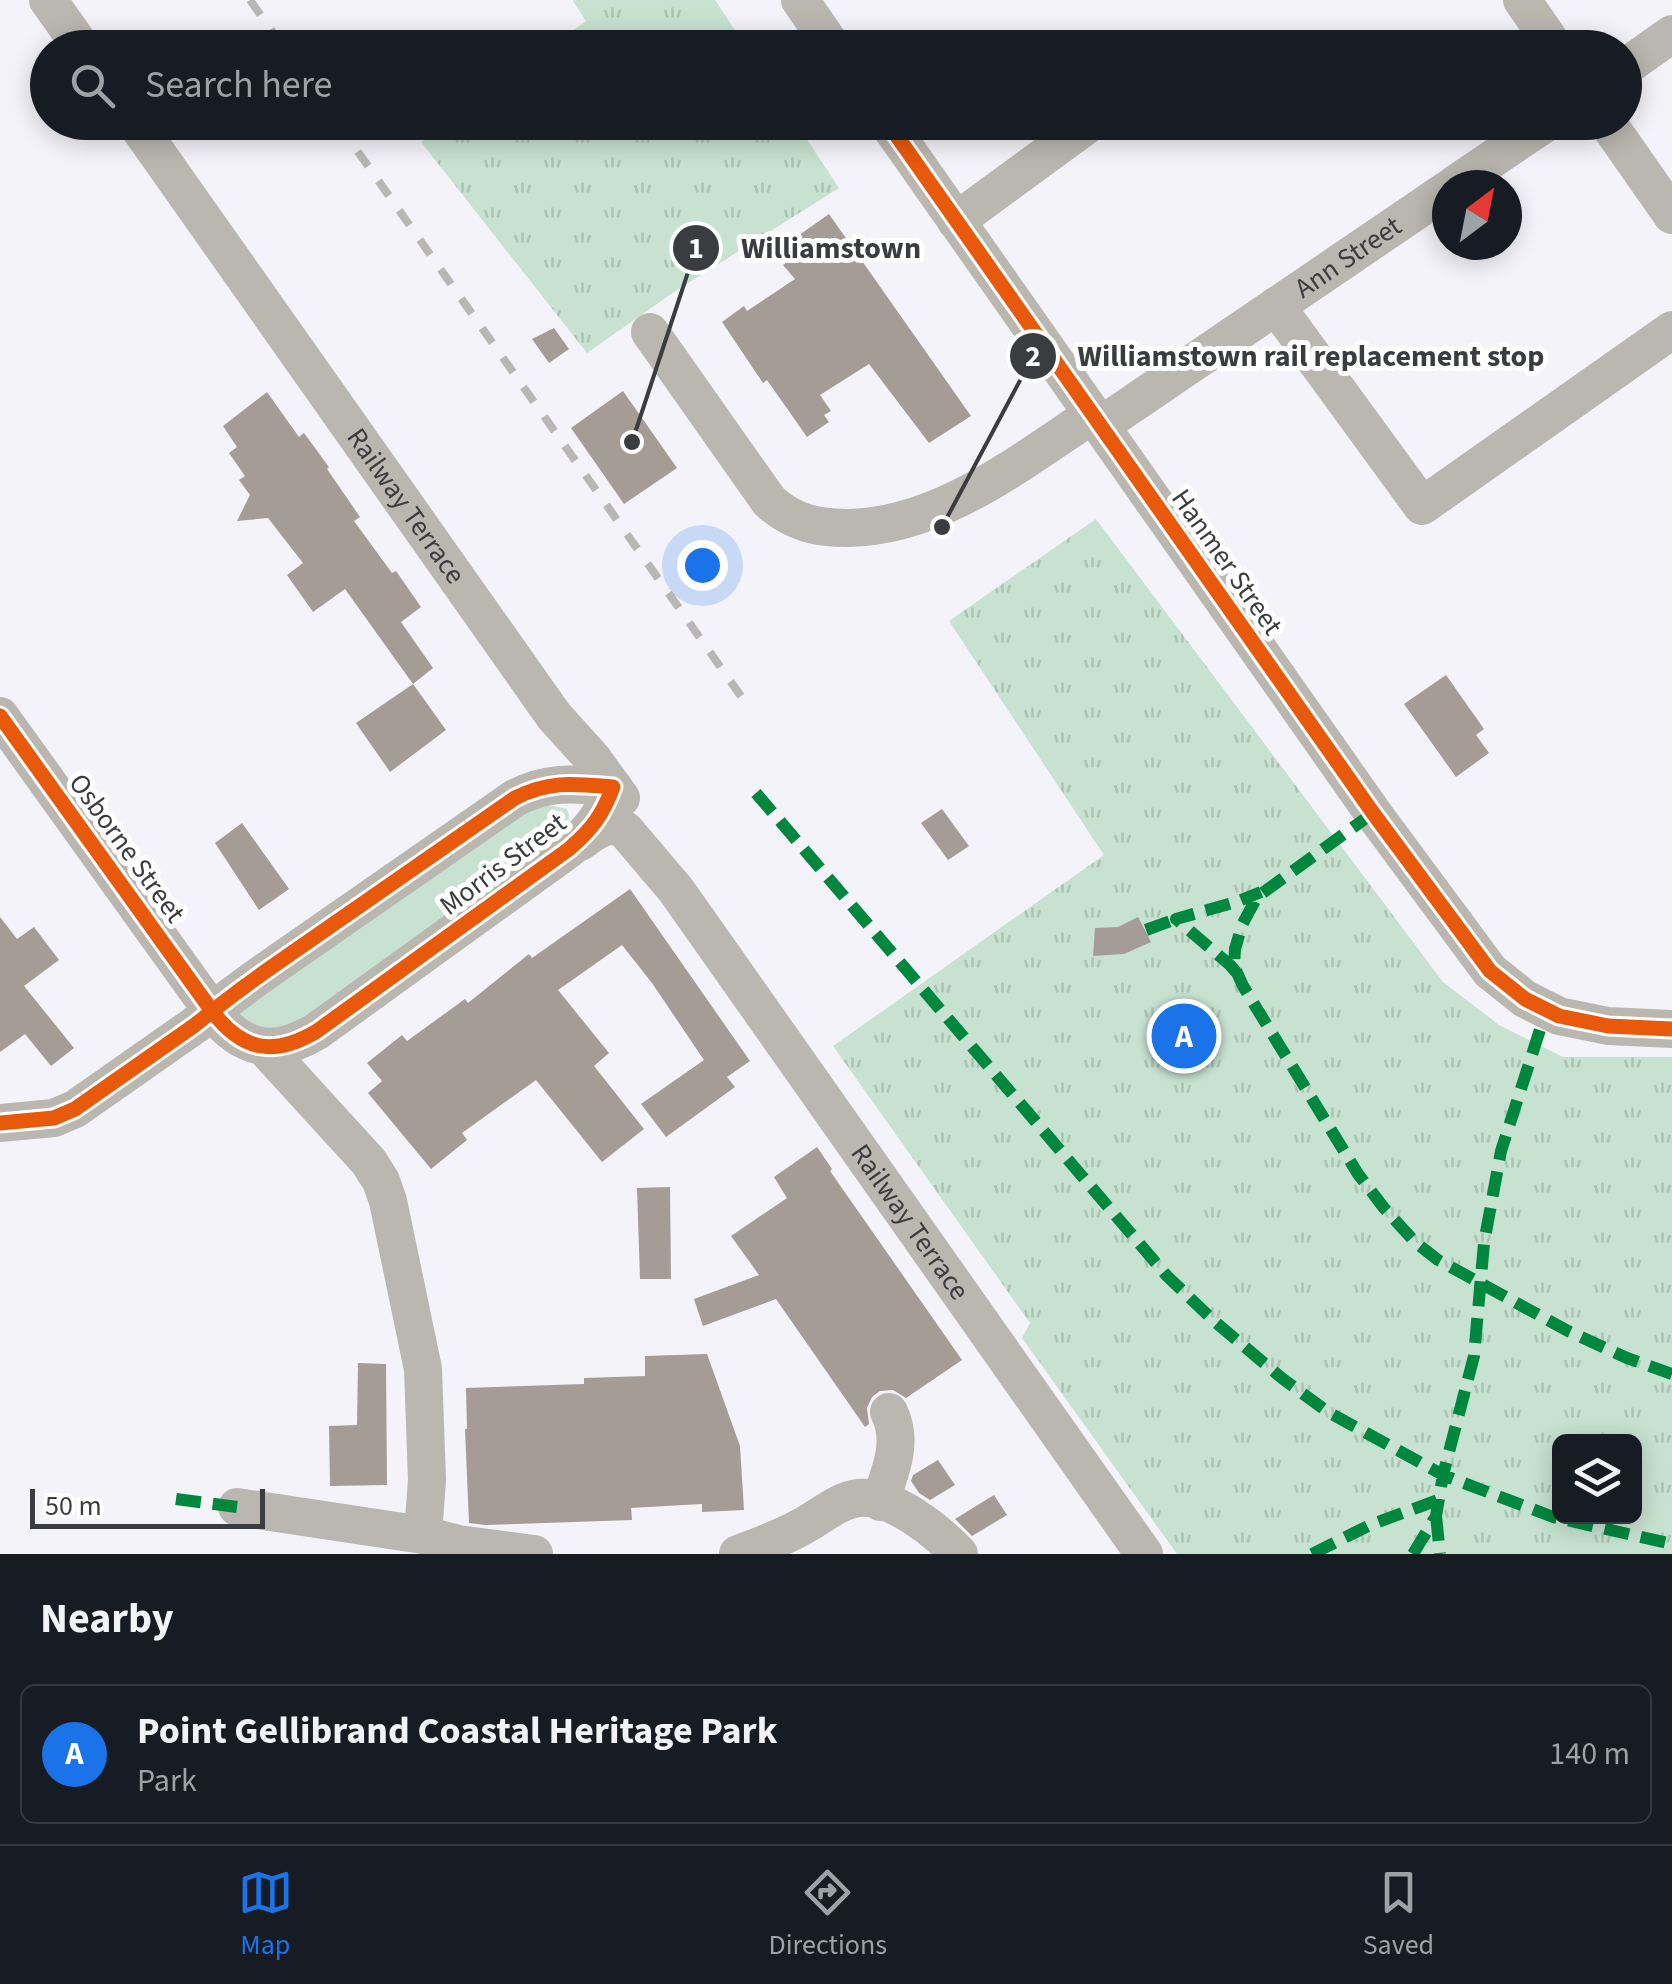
<!DOCTYPE html>
<html lang="en">
<head>
<meta charset="utf-8">
<style>
  body { margin:0; font-family:"Source Sans 3",sans-serif; background:#20242c; color:#f1f3f6 }
  .controls { position:absolute; right:30px; bottom:30px; display:grid; overflow:hidden; border-radius:15px; box-shadow:0 5px 25px #0003 }
  .controls button { width:90px; height:90px; display:grid; place-items:center; padding:0; border:0; border-bottom:2px solid #363941; background:#171b24; color:#f1f3f6; font:50px sans-serif }
  .compass { position:absolute; left:1432px; top:170px; width:90px; height:90px; border-radius:50%; background:#171b24; box-shadow:0 5px 25px #0003; rotate:32deg }
  .scale { position:absolute; left:30px; bottom:25px; width:235px; box-sizing:border-box; padding-left:10px; border:5px solid #3b3c40; border-top:0; font-size:28px; line-height:35px; white-space:nowrap; color:#3b3c40; -webkit-text-stroke:8px #fff; paint-order:stroke }
  .you { position:absolute; left:702px; top:565px; width:35px; height:35px; margin:-25px; border:8px solid #fff; border-radius:50%; background:#1a73e8; box-shadow:0 0 0 15px #1a73e833 }
  .badge { display:grid; place-items:center; width:65px; height:65px; border-radius:50%; background:#1a73e8; color:#fff; font-size:32px; font-weight:700 }
  .pin { position:absolute; translate:-50% -50%; border:5px solid #fff; box-shadow:0 2px 10px #0006 }
  .list { margin:0; padding:0; list-style:none }
  h2 { display:flex; justify-content:space-between; align-items:center; height:130px; margin:0; padding:0 40px; font-size:42px }
  h2 small { font-size:32px; font-weight:400; color:#9ea1a6 }
  .list li { display:grid; grid-template-columns:65px 1fr auto; gap:30px; align-items:center; box-sizing:border-box; height:140px; margin:0 20px 20px; padding:0 20px; border:2px solid #363941; border-radius:15px }
  .list b { display:block; font-size:38px; white-space:nowrap }
  .list p { margin:0; font-size:32px; white-space:nowrap; color:#9ea1a6 }
  .list em { font-size:32px; font-style:normal; color:#9ea1a6 }
  .icon { flex:none; width:55px; height:55px; fill:none; stroke:currentColor; stroke-width:2; stroke-linecap:round; stroke-linejoin:round }
  .map { position:relative; flex:none; width:1672px; height:1554px; overflow:hidden }
  .search { position:absolute; background:#171b24; box-shadow:0 5px 25px #0003; left:30px; right:30px; top:30px; height:110px; display:flex; align-items:center; gap:25px; box-sizing:border-box; padding:0 35px; border-radius:55px; color:#9ea1a6; font-size:38px }
  .sheet { height:290px; background:#171b24 }
  nav { display:flex; justify-content:space-around; align-items:center; box-sizing:border-box; height:140px; border-top:2px solid #363941; background:#171b24; font-size:28px; color:#9ea1a6 }
  nav a { display:grid; justify-items:center; gap:5px }
  nav .on { color:#1a73e8 }
  .map>svg:first-child { display:block }
</style>
</head>
<body>
<div class="map">
<svg width="1672" height="1554" viewBox="0 0 1672 1554">
  <defs>
    <pattern id="park-tufts" width="24" height="20" patternUnits="userSpaceOnUse" patternTransform="scale(2.5)"><rect width="24" height="20" fill="#c7e2d1"/><path d="M3 7l-1-3M5 7V3M7 7l1-3M15 17l-1-3M17 17v-4M19 17l1-3" fill="none" stroke="#acc3b4"/></pattern>
  </defs>
  <rect width="100%" height="100%" fill="#f3f3f9"/>
  <!-- green -->
  <path fill="#c7e2d1" d="M548 805 567 809C571 819 568 826 564 835L320 1016 266 1033 239 1016 240 1008 508 818Z"/>
  <!-- park -->
  <path fill="url(#park-tufts)" fill-rule="evenodd" d="M574 0H715L746 47H550L586 21 573 1Z
    M448 122 796 123 839 188 674 292 587 353 421 142Z
    M1096 519 1443 982 1499 1025 1563 1057H1672V1554H1177L1022 1338 1030 1323 833 1046 1104 855 949 621ZM1560 1442H1634V1516H1560Z"/>
  <!-- building -->
  <path fill="#a49c95" d="M829 214 971 416 929 443 869 364 820 395 831 411 824 415 829 422 807 437 767 380 763 383 722 322 744 306 747 311 795 279 783 265 804 249 795 238Z
    M554 328 569 349 549 363 532 339Z
    M623 391 677 468 624 504 571 428Z
    M267 392 299 437 304 433 329 467 327 469 360 517 354 521 392 573 396 571 421 607 401 622 433 668 413 684 345 589 313 612 287 575 303 563 268 518 237 521 250 495 239 480 245 476 229 453 237 447 223 426Z
    M1446 675 1484 729 1476 735 1489 753 1456 777 1404 704Z
    M413 684 446 730 390 772 356 723Z
    M942 809 969 846 948 860 921 823Z
    M242 823 289 889 259 910 215 843Z
    M630 889 750 1061 727 1077 735 1087 666 1137 641 1104 704 1060 652 983 622 945 558 990 609 1053 594 1066 644 1129 602 1162 536 1080 462 1133 467 1140 431 1169 368 1093 382 1081 367 1063 402 1035 407 1041 465 999 468 1003 529 954 532 958Z
    M0 917 17 939 34 927 59 960 24 986 74 1048 51 1066 25 1034 0 1052Z
    M1138 917 1151 942 1124 954 1093 956 1095 928 1118 927Z
    M817 1147 832 1169 830 1171 962 1360 906 1398 893 1390 880 1391 872 1397 867 1408 869 1424 865 1427 776 1299 703 1326 694 1299 759 1275 731 1236 787 1198 774 1177Z
    M670 1187 671 1279H640L637 1188Z
    M707 1354 740 1446 744 1510 702 1512V1504L631 1508 632 1520 485 1525 469 1523 465 1429H467L466 1388 584 1384V1378L645 1376V1356Z
    M358 1363 386 1364 387 1485 330 1486 329 1426 357 1425Z
    M938 1460 955 1485 930 1500 919 1493 911 1481 913 1475Z
    M994 1495 1007 1515 972 1536 955 1519Z"/>
  <g fill="none" stroke-linecap="round" stroke-linejoin="round">
    <!-- minor -->
    <g stroke="#bab7b0" stroke-width="38">
      <path d="M48 0 82 48"/>
      <path d="M800 0 833 48"/>
      <path d="M1522 0 1555 48"/>
      <path d="M1624 68 1672 34"/>
      <path id="s1" d="M135 122 554 716 592 758 621 798"/>
      <path d="M887 122 1373 813 1490 971 1525 999 1559 1016 1608 1026 1672 1029"/>
      <path d="M1607 122 1672 215"/>
      <path d="M1454 185 1547 122"/>
      <path d="M956 221 1091 122"/>
      <path d="M1276 306 1422 506 1672 330"/>
      <path d="M650 332 769 501C793 523 817 528 848 528 941 526 1017 464 1092 415"/>
      <path id="s2" d="M1100 426 1447 190"/>
      <path d="M0 716 212 1011C242 1051 274 1057 317 1031L569 849C592 829 602 816 613 787 576 784 550 780 515 798L266 971C242 988 218 1006 195 1025L75 1109 54 1118 0 1123"/>
      <path id="s3" d="M580 842C594 832 607 820 625 830L676 890 1144 1554"/>
      <path d="M265 1048 369 1162 381 1181 388 1201 423 1369 427 1480 423 1535 458 1544 534 1554"/>
      <path d="M880 1502C890 1472 904 1442 889 1412"/>
      <path d="M237 1507 423 1535"/>
      <path d="M738 1554C760 1546 782 1538 803 1526 820 1517 839 1500 859 1498 893 1495 937 1531 959 1554"/>
    </g>
    <!-- rail -->
    <path stroke="#b8b7b4" stroke-width="8" stroke-dasharray="18 18" stroke-linecap="butt" d="M250 0 284 48
      M337 122 750 709"/>
    <!-- quiet -->
    <path stroke="#00873e" stroke-width="12" stroke-dasharray="25 12" stroke-linecap="butt" d="M756 793 1167 1276 1214 1321 1283 1379 1328 1412 1443 1475 1553 1517 1672 1544
      M1373 813 1257 897 1242 925 1235 949 1234 966 1243 986 1358 1174 1384 1208 1415 1242 1438 1260 1568 1331 1627 1358 1672 1374
      M1146 930 1176 919
      M1236 972 1230 965 1176 919 1236 902 1261 892
      M176 1499 237 1507
      M1436 1516 1440 1554
      M1312 1554 1370 1525 1438 1500
      M1413 1554 1436 1516 1443 1475 1474 1356 1484 1243 1501 1151 1546 1011"/>
    <defs>
      <path id="cycleway" d="M887 122 1373 813 1490 971 1525 999 1559 1016 1608 1026 1672 1029
        M0 716 212 1011C242 1051 274 1057 317 1031L569 849C592 829 602 816 613 787 576 784 550 780 515 798L266 971C242 988 218 1006 195 1025L75 1109 54 1118 0 1123"/>
    </defs>
    <!-- cycleway casing -->
    <use href="#cycleway" stroke="#fff" stroke-width="21"/>
    <!-- cycleway -->
    <use href="#cycleway" stroke="#e8590c" stroke-width="15"/>
  </g>
  <g text-anchor="middle" dominant-baseline="central" stroke-width="10" stroke-linejoin="round" paint-order="stroke">
    <!-- street labels -->
    <g font-size="28" fill="#3b3c40" stroke="#fff">
      <text stroke="none"><textPath href="#s2" startOffset="300">Ann Street</textPath></text>
      <text stroke="none"><textPath href="#s1" startOffset="470">Railway Terrace</textPath></text>
      <text transform="translate(1227 562) rotate(55)">Hanmer Street</text>
      <text transform="translate(127 848) rotate(54)">Osborne Street</text>
      <text transform="translate(503 864) rotate(-37)">Morris Street</text>
      <text stroke="none"><textPath href="#s3" startOffset="535">Railway Terrace</textPath></text>
    </g>
  </g>
  <!-- callouts -->
  <path fill="none" stroke="#3b3c40" stroke-width="4" d="M632 442L696 248M942 527L1033 356"/>
  <g fill="#3b3c40" stroke="#fff" stroke-width="4">
    <circle cx="632" cy="442" r="10"/>
    <circle cx="942" cy="527" r="10"/>
    <circle cx="696" cy="248" r="25"/>
    <circle cx="1033" cy="356" r="25"/>
  </g>
  <g font-size="30" text-anchor="middle" font-weight="bold" fill="#fff">
    <text x="696" y="258">1</text>
    <text x="1033" y="366">2</text>
  </g>
  <g font-size="30" text-anchor="middle" font-weight="bold" fill="#3b3c40" stroke="#fff" stroke-width="10" stroke-linejoin="round" paint-order="stroke">
    <text x="831" y="258">Williamstown</text>
    <text x="1311" y="366">Williamstown rail replacement stop</text>
  </g>
</svg>
<div class="controls">
<button><svg class="icon" aria-label="layers" viewBox="0 0 24 24"><path d="M12 4l9 5-9 5-9-5zM3 14l9 5 9-5"/></svg></button>
</div>
<svg class="compass" viewBox="-18 -18 36 36"><path d="M0-13l5 13h-10z" fill="#e53935"/><path d="M0 13l5-13h-10z" fill="#9ea1a6"/></svg>
<div class="scale">50 m</div>
<div class="you"></div>
<div class="pin badge" style="left:1184px;top:1036px">A</div>
<div class="search"><svg class="icon" aria-label="search" viewBox="0 0 24 24"><circle cx="10" cy="10" r="6"/><path d="M15 15l6 6"/></svg>Search here</div>
</div>
<section class="sheet">
<h2>Nearby<small></small></h2>
<ul class="list">
<li><span class="badge">A</span><div><b>Point Gellibrand Coastal Heritage Park</b><p>Park</p></div><em>140 m</em></li>
</ul>
</section>
<nav>
<a class="on"><svg class="icon" aria-label="map" viewBox="0 0 24 24"><path d="M3 6l6-2 6 2 6-2v14l-6 2-6-2-6 2zM9 4v14M15 6v14"/></svg>Map</a>
<a><svg class="icon" aria-label="directions" viewBox="0 0 24 24"><path d="M12 3l9 9-9 9-9-9zM9 14v-3h6M13 9l2 2-2 2"/></svg>Directions</a>
<a><svg class="icon" aria-label="saved" viewBox="0 0 24 24"><path d="M7 4h10v16l-5-4-5 4z"/></svg>Saved</a>
</nav>
</body>
</html>
